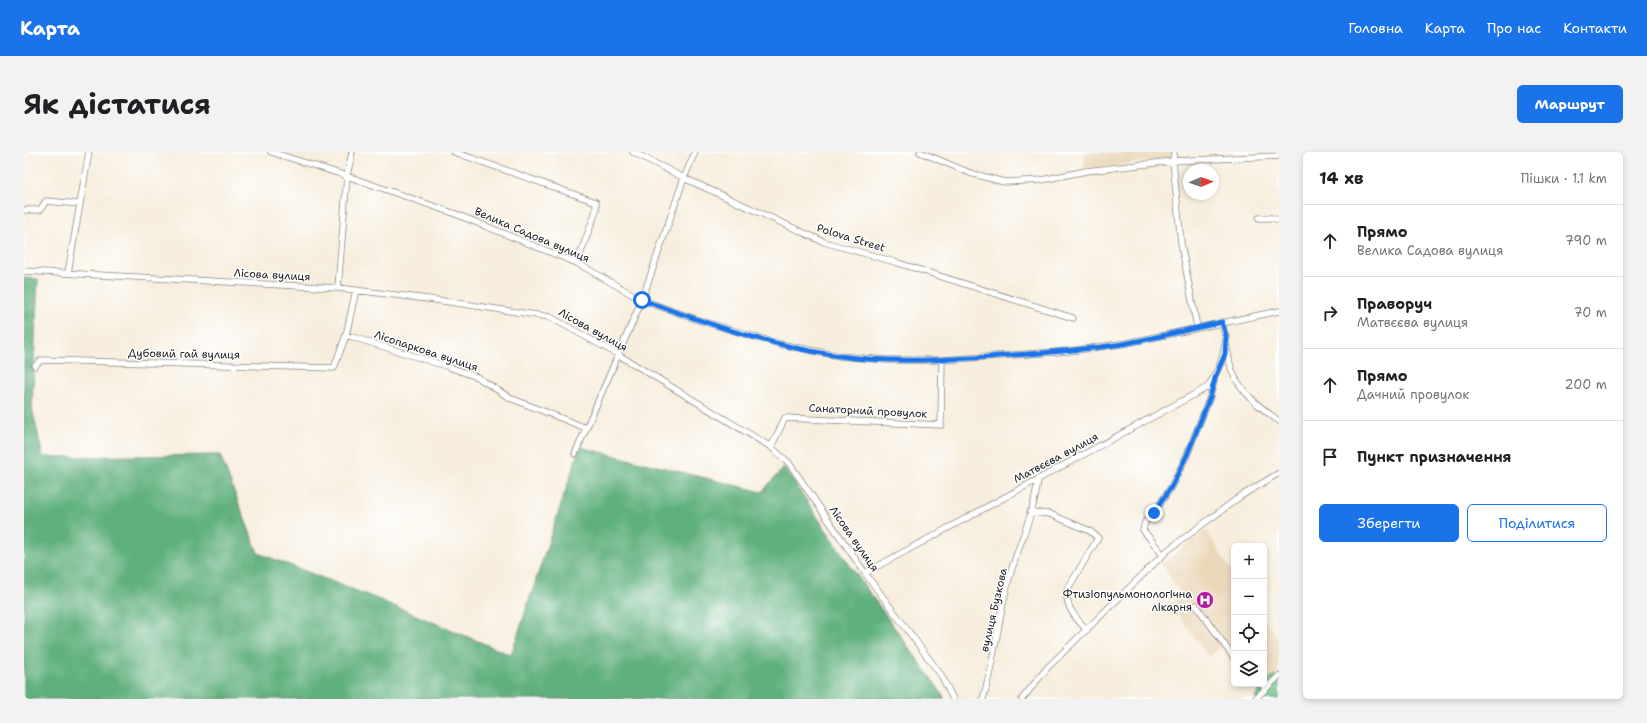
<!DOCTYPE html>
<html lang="uk">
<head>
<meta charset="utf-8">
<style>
  body { margin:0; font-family:"Shantell Sans",sans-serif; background:#f2f2f2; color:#202124 }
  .controls { position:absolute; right:12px; bottom:12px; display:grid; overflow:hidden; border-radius:6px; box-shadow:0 2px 6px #0003 }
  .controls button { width:36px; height:36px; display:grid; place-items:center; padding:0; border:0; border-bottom:1px solid #e0e0e0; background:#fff; color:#202124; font:20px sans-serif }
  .compass { position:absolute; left:1159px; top:12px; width:36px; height:36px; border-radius:50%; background:#fff; box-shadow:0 2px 6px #0003; rotate:88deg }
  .stop { position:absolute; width:12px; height:12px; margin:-9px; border:3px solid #1a73e8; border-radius:50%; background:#fff }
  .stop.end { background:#1a73e8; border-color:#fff; box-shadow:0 1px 4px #0008 }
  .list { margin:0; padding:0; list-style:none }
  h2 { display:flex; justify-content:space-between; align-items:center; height:52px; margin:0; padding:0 16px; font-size:17px }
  h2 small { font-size:13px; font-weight:400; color:#757577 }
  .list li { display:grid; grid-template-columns:26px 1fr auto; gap:12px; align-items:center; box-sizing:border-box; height:72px; padding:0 16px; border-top:1px solid #e0e0e0 }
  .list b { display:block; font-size:15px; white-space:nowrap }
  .list p { margin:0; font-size:13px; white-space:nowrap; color:#757577 }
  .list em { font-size:13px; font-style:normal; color:#757577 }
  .actions { display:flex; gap:8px; padding:12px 16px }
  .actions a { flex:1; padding:9px 0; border:1px solid #1a73e8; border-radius:6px; text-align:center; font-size:14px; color:#1a73e8 }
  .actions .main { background:#1a73e8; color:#fff }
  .icon { flex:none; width:22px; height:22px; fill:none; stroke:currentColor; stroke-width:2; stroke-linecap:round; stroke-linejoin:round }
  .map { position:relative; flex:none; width:1255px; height:547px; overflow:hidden; border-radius:6px }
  header { display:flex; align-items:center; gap:24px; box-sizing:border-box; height:56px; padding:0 20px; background:#1a73e8; color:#fff }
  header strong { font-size:19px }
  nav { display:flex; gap:22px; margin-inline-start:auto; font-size:14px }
  .intro { display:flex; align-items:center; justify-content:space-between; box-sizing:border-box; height:96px; padding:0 24px }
  h1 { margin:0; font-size:28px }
  .button { padding:10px 18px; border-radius:6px; background:#1a73e8; color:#fff; font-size:14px; font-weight:700 }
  main { display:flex; gap:24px; padding:0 24px }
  aside { flex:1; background:#fff; border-radius:6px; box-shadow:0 2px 6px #0003 }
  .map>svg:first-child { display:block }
</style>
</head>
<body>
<header>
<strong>Карта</strong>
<nav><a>Головна</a><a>Карта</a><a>Про нас</a><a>Контакти</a></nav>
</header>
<div class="intro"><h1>Як дістатися</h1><a class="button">Маршрут</a></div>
<main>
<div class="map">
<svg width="1255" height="547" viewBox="0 0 1255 547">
  <rect width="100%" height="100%" fill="#fff"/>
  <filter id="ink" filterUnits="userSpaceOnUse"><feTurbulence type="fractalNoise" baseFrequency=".025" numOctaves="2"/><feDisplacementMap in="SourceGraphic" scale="8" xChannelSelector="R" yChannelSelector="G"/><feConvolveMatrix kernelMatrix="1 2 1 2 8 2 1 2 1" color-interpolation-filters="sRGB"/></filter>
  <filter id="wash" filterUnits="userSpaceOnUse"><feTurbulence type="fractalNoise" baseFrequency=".012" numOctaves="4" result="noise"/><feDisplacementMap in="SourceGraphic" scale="16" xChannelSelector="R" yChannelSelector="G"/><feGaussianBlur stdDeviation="0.9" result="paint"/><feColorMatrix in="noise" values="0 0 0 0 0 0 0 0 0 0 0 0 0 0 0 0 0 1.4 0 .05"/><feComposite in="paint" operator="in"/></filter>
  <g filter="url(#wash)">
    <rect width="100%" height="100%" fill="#f7eedd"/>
    <!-- built -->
    <path fill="#ebd8ba" d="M1061 0H1154L1153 6 1060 17Z
      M1182 378 1210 423V510L1197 496 1185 505 1147 453 1158 443 1137 412Z
      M1240 467 1255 488V520L1236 537 1231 532H1240Z"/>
    <!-- green -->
    <path fill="#75cd93" stroke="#487458" d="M1251 523 1255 528V547H1231L1236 537Z"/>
    <!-- forest -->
    <path fill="#60b07d" stroke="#3e664c" d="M0 126 14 127 8 256 19 305 196 303 234 401 351 446 487 503 556 295 738 340 760 315 827 415 917 540 920 547H0Z"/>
  </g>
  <g filter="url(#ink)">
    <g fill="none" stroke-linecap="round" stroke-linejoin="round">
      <defs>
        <path id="minor" d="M247 0 323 24 429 61 553 111 618 148 677 169 756 192 816 204 862 208H918L1046 199 1103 191 1255 159
          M430 0 572 50V59L553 111
          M609 0 660 26 800 90 871 110 1049 166
          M896 0 946 21 980 30 1018 28 1062 19 1149 9 1255 4
          M1150 0 1149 9 1157 91 1173 175
          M0 58H16L22 49 56 52
          M1235 66H1248L1255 68
          M0 119 314 136 412 148 526 165 593 202 747 295 765 311 841 421 917 523 929 547
          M44 121 65 0
          M314 136 323 24 328 0
          M1198 170C1202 186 1203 204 1208 219 1217 241 1237 256 1255 269
          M322 183 425 215 453 225 486 246 562 276
          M11 214 17 208 310 216 322 183 332 138
          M747 295 761 266 917 273 918 208
          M551 302 618 148 660 26 671 0
          M1006 360 1026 362 1066 379 1074 386 1043 438C1041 456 1052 466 1063 478
          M1139 403 1119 378 1121 370 1130 361 1147 335 1163 303 1186 245 1190 229
          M841 421 1184 235C1195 217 1200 206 1202 184
          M1172 453 1210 506
          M1237 532 1242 537
          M959 547C970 509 974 469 984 430 993 396 1010 363 1014 328
          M998 547 1024 515 1144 398 1217 344 1255 321
          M1231 547 1255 524"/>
      </defs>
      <!-- minor casing -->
      <use href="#minor" stroke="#8a857c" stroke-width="7"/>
      <!-- minor -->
      <use href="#minor" stroke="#fff" stroke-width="5.5"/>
    </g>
  </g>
  <g fill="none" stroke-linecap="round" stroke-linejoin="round" filter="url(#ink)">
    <!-- route -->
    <path stroke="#1a73e8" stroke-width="5" d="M618 148C682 171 747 194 815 204 865 211 916 208 966 205 1012 201 1058 199 1104 191 1135 185 1167 177 1198 170L1202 184 1201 202 1192 223 1186 245 1163 303 1147 335 1130 361"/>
  </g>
  <!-- icons -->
  <defs>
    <symbol id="hospital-disc" viewBox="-11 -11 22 22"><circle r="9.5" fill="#b5179e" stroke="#fff"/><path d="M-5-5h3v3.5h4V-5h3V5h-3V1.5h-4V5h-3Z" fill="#fff"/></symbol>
  </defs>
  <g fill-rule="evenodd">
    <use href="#hospital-disc" x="1171" y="438" width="20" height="20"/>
  </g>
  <g text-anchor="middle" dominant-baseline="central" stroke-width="3" stroke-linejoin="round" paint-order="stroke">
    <!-- street labels -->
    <g font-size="11" fill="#1c1c1c" stroke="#fff">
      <text transform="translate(508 83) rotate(23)">Велика Садова вулиця</text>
      <text transform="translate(827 86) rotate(17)">Polova Street</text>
      <text transform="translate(248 123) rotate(3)">Лісова вулиця</text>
      <text transform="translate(569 178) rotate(29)">Лісова вулиця</text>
      <text transform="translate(402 199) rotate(18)">Лісопаркова вулиця</text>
      <text transform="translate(160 202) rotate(1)">Дубовий гай вулиця</text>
      <text transform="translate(844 259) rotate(3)">Санаторний провулок</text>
      <text transform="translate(1032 306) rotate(-28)">Матвєєва вулиця</text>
      <text transform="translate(830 387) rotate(55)">Лісова вулиця</text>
      <text transform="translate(970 458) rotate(-77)">вулиця Бузкова</text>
    </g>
    <!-- poi labels -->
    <g font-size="11" fill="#1c1c1c" stroke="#fff" text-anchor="end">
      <text x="1168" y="442">Фтизіопульмонологічна<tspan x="1168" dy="13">лікарня</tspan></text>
    </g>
  </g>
</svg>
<div class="controls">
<button>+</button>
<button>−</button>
<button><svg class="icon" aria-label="locate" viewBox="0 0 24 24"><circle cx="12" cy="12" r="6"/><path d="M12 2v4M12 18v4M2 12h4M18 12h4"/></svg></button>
<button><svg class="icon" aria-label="layers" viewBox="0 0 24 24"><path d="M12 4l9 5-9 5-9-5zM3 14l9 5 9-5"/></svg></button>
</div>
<svg class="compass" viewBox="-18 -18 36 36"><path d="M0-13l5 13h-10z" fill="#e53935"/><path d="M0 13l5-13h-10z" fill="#757577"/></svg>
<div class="stop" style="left:618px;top:148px"></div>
<div class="stop end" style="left:1130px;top:361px"></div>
</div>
<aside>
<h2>14 хв<small>Пішки · 1.1 km</small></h2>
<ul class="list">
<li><svg class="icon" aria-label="ahead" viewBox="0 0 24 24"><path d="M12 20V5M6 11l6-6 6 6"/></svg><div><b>Прямо</b><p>Велика Садова вулиця</p></div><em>790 m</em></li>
<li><svg class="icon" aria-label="right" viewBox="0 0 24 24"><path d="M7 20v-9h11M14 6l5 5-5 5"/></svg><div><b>Праворуч</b><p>Матвєєва вулиця</p></div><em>70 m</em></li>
<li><svg class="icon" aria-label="ahead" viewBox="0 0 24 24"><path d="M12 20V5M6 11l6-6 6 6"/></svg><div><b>Прямо</b><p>Дачний провулок</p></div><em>200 m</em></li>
<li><svg class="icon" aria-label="arrive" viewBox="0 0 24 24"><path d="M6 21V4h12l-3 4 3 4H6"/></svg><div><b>Пункт призначення</b></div></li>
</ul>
<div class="actions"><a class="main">Зберегти</a><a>Поділитися</a></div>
</aside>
</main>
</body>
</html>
